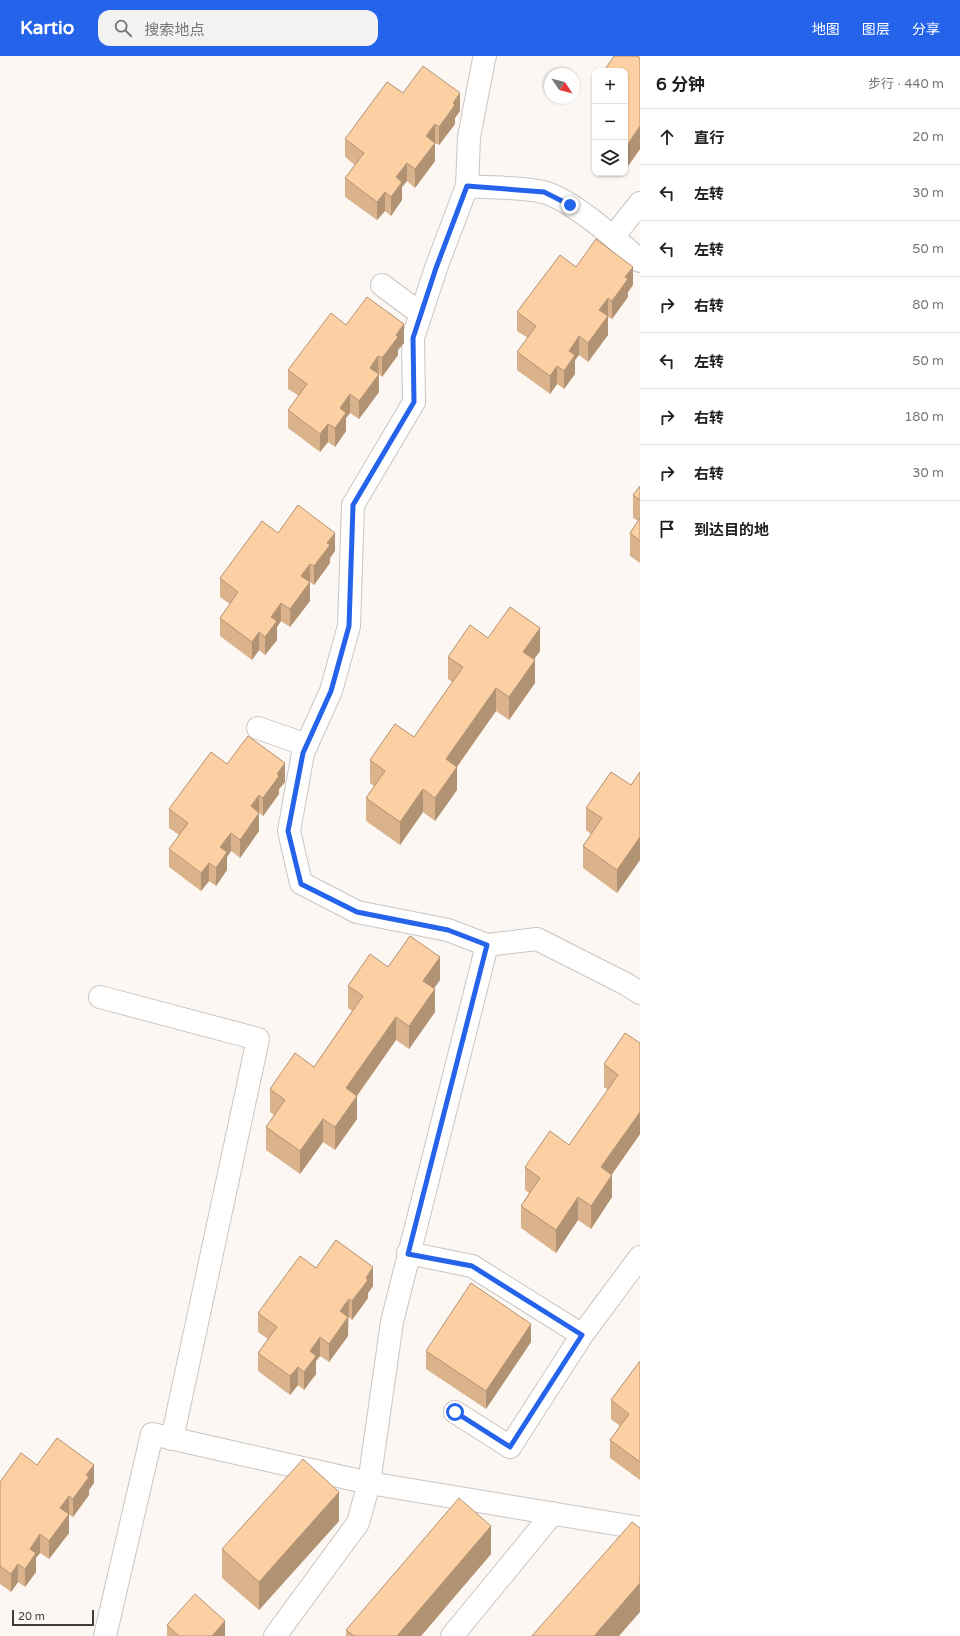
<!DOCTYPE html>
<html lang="zh">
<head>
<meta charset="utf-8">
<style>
  body { margin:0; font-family:"Varela Round","Noto Sans SC",sans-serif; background:#f2f2f2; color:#222 }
  .controls { position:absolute; right:12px; top:12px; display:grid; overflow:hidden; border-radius:8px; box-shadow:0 1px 3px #0004 }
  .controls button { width:36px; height:36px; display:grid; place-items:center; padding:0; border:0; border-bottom:1px solid #e0e0e0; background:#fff; color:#222; font:20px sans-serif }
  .compass { position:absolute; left:544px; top:12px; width:36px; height:36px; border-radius:50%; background:#fff; box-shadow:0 1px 3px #0004; rotate:125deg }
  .scale { position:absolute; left:12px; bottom:10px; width:82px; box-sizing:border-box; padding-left:4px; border:2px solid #3d3b3a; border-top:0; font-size:11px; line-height:14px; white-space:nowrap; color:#3d3b3a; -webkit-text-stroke:3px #fcf7f3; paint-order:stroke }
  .stop { position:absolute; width:12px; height:12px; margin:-9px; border:3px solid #2563eb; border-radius:50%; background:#fff }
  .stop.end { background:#2563eb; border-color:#fff; box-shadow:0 1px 4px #0008 }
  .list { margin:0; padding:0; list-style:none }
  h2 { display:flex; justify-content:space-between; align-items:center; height:52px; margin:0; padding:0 16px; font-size:17px }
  h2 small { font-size:13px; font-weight:400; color:#767676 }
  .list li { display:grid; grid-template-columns:26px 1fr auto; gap:12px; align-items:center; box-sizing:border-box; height:56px; padding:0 16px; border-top:1px solid #e0e0e0 }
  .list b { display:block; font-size:15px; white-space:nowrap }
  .list em { font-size:13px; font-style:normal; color:#767676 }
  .icon { flex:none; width:22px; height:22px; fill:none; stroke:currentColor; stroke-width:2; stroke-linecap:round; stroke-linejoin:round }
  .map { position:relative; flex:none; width:640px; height:1580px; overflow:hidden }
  header { display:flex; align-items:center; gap:24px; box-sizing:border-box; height:56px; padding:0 20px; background:#2563eb; color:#fff }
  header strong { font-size:19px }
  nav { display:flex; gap:22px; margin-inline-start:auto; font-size:14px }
  .search { width:280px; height:36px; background:#f2f2f2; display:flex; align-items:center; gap:10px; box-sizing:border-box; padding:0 14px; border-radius:12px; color:#767676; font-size:15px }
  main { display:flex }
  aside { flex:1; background:#fff }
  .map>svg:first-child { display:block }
</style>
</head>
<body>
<header>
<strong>Kartio</strong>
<div class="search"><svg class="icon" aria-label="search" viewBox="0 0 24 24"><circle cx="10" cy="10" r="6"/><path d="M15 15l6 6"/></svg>搜索地点</div>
<nav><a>地图</a><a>图层</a><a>分享</a></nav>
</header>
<main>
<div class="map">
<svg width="640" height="1580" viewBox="0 0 640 1580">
  <rect width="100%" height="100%" fill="#fcf7f3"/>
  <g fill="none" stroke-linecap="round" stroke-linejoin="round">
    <defs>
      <path id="minor" d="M467 130C490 132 522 131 543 136 571 143 619 185 640 205
        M613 181 640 147
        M382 229 421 258
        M258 672 307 689
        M487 889 537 883 626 928 640 937
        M100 941 258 983 172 1383
        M408 1197 472 1210 582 1279 640 1201
        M455 1356 510 1391 582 1279
        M105 1580 152 1378 369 1427 640 1472
        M275 1580 358 1467 369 1427 392 1266 487 889 448 874 357 856 301 827 289 775 303 697 331 635 349 570 353 449 414 346 413 282 436 212 467 130 469 81 484 3 485 0
        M452 1580 553 1457"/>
    </defs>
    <!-- minor casing -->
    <use href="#minor" stroke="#cac5c1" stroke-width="24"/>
    <!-- minor -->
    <use href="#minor" stroke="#fff" stroke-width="22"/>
  </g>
  <!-- wall -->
  <path fill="#dab38d" d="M640 2V93L628 110 625 109V15Z
    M403 37 460 55 455 62V68L439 89 435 87V105L415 132 407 125 402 131V144L391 160 385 155 377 164 345 141V122L355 109 345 101V83Z
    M595 61V88L593 86V64Z
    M633 229 628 236V241L612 263 608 261V279L588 306 579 299 575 304V318L564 333 557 328 550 338 517 314V296L528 282 517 275V256Z
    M404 287 398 294V299L382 321 379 318V336L359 363 350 357 346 362V375L335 391 328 386 320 396 288 372V354L299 340 288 333V314Z
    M640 430V507L630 500V477L638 465 633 462V439Z
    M278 477 335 495 330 502V507L314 529 310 526V545L290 571 281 565 277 571V584L265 599 259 594 252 604 220 580V562L230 548 220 541V522Z
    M488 582 540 595 534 603 535 627 509 664 496 655 457 711V734L435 765 423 756 400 789 366 765V742L374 730 370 727V704L414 681 452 626 448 623V601Z
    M227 708 285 726 279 733V738L263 760 259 757V775L240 802 231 795 227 801V814L216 830 209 825 201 835 169 811V793L179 779 169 772V753Z
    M640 716V804L617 837 583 812V790L591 778 586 774V752L631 729Z
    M388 911 440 924 434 932 435 956 409 993 396 984 357 1040V1063L335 1094 323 1086 300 1118 266 1094V1071L274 1059 270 1056V1033L314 1011 352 955 348 952V930Z
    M640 987V1078L612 1118V1141L591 1173 578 1164 556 1197 521 1172V1150L529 1137 525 1134V1111L569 1089 608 1034 604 1031V1008Z
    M316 1212 373 1230 368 1237V1242L352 1264 349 1261H348V1280L329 1306 320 1300 316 1305V1318L304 1334 298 1329 290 1339 258 1315V1297L268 1283 258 1276V1257Z
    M531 1286 486 1353 426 1313V1295Z
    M640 1305V1424L610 1402V1384L620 1370 611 1363V1344Z
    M37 1409 94 1427 89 1434V1439L73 1461 69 1459V1477L49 1503 40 1497 36 1502V1516L25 1531 18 1526 11 1536 0 1528V1426Z
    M339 1465 259 1554 222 1522V1493Z
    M491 1498 421 1580H346V1574Z
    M167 1569 225 1580H167Z"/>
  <!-- shaded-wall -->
  <path fill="#b19273" d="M460 37V55L455 62V68L439 89V71L453 47Z
    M435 68V105L415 132V113L426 80Z
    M640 70V93L628 110V88Z
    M407 107V125L402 131V144L391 160V141L396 121Z
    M385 136V155L377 164V146Z
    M633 211V229L628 236V241L612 263V245L625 221Z
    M608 242V279L588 306V287L599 254Z
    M404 268V287L398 294V299L382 321V302L396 279Z
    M579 280V299L575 304V318L564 333V315L569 295Z
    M378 300 379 336 359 363V345L370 312Z
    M557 310V328L550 338V320Z
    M350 338V357L346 362V375L335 391V372L340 352Z
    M328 368V386L320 396V378Z
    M335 477V495L330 502V507L314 529V510L327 487Z
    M310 508V545L290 571V553L301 520Z
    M281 547V565L277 571V584L265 599V581L271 561Z
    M540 572V595L523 619V596Z
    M259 576V594L252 604V586Z
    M535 604V627L509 664V641Z
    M496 632V655L446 726V703Z
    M285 707V726L279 733V738L263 760V742L277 718Z
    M457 711V734L435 765V742Z
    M423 733V756L400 789V766Z
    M259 739V775L240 802V784L251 750Z
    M231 777V795L227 801V814L216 830V812L220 791Z
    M640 781V804L617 837V814Z
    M209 807V825L201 835V817Z
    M440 901V924L423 948V925Z
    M435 933V956L409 993V970Z
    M396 961V984L346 1055V1032Z
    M357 1040V1063L335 1094V1071Z
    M640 1056V1078L601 1134V1111Z
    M323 1063V1086L300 1118V1095Z
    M612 1119V1141L591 1173V1150Z
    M578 1141V1164L556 1197V1174Z
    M373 1211V1230L368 1237V1242L352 1264V1245L366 1222Z
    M349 1243 348 1280 329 1306V1288L340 1255Z
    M531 1268V1286L486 1353V1335Z
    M320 1281V1300L316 1305V1318L304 1334V1316L310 1295Z
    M298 1311V1329L290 1339V1320Z
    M94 1409V1427L89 1434V1439L73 1461V1443L86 1419Z
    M339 1436V1465L259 1554V1526Z
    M69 1440V1477L49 1503V1485L60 1452Z
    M491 1470V1498L421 1580H397Z
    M40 1478V1497L36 1502V1516L25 1531V1513L30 1493Z
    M18 1508V1526L11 1536V1518Z
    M640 1527V1556L619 1580H594Z
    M225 1565V1580H212Z"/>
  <!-- building -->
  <path fill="#fdd0a4" stroke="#b19273" d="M614 0H638L640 2V70L628 88 625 86V15H604Z
    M423 10 460 37 453 47 455 49 439 71 435 68 426 80 435 87 415 113 407 107 396 121 402 126 391 141 385 136 377 146 345 122 364 97 345 83 387 26 403 37Z
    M596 183 633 211 625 221 628 223 612 245 608 242 599 254 608 260 588 287 579 280 569 295 575 299 564 315 557 310 550 320 517 296 536 270 517 256 560 199 576 211Z
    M367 241 404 268 396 279 398 281 382 302 378 300 370 312 379 318 359 345 350 338 340 352 346 357 335 372 328 368 320 378 288 354 307 328 288 314 331 257 346 269Z
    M640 430V444L633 439Z
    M298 449 335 477 327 487 330 489 314 510 310 508 301 520 310 526 290 553 281 547 271 561 277 565 265 581 259 576 252 586 220 562 238 536 220 522 262 465 278 477Z
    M640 462V485L630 477Z
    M510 551 540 572 523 596 535 604 509 641 496 632 446 703 457 711 435 742 423 733 400 766 366 742 385 715 370 704 395 668 414 681 463 611 448 601 470 569 488 582Z
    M248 680 285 707 277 718 279 720 263 742 259 739 251 750 259 757 240 784 231 777 220 791 227 796 216 812 209 807 201 817 169 793 188 767 169 753 211 696 227 708Z
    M611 716 631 729 640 716V781L617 814 583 790 602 762 586 752Z
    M410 880 440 901 423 925 435 933 409 970 396 961 346 1032 357 1040 335 1071 323 1063 300 1095 266 1071 285 1044 270 1033 295 997 314 1011 363 940 348 930 370 898 388 911Z
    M625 977 640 987V1056L601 1111 612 1119 591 1150 578 1141 556 1174 521 1150 540 1122 525 1111 550 1075 569 1089 618 1019 604 1008Z
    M336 1184 373 1211 366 1222 368 1224 352 1245 349 1243 340 1255 348 1261 329 1288 320 1281 310 1295 316 1300 304 1316 298 1311 290 1320 258 1297 277 1271 258 1257 300 1200 316 1212Z
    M471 1227 531 1268 486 1335 426 1295Z
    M640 1305V1406L610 1384 629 1358 611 1344Z
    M57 1382 94 1409 86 1419 89 1421 73 1443 69 1440 60 1452 69 1458 49 1485 40 1478 30 1493 36 1497 25 1513 18 1508 11 1518 0 1510V1426L21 1397 37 1409Z
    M303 1403 339 1436 259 1526 222 1493Z
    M459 1442 491 1470 397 1580H354L346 1574Z
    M632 1466 640 1472V1527L594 1580H532Z
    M195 1538 225 1565 212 1580H178V1579L167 1569Z"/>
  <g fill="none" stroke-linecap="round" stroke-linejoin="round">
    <!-- route -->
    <path stroke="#2563eb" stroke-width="5" d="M455 1356 510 1391 582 1279 472 1210 408 1198 487 889 448 874 357 856 301 828 288 775 303 697 331 635 349 570 353 449 414 346 413 282 436 212 467 130 544 136 570 149"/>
  </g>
</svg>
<div class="controls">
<button>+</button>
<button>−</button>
<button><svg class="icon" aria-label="layers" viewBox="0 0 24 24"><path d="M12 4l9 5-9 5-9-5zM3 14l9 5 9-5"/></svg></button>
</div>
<svg class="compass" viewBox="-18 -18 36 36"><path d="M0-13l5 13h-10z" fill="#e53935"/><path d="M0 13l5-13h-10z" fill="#767676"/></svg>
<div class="scale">20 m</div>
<div class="stop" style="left:455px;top:1356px"></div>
<div class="stop end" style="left:570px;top:149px"></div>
</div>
<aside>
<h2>6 分钟<small>步行 · 440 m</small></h2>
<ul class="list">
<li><svg class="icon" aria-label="ahead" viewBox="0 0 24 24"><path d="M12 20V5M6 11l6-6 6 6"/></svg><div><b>直行</b></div><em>20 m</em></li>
<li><svg class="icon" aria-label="left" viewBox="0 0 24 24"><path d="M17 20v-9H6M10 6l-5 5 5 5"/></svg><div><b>左转</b></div><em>30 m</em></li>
<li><svg class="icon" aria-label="left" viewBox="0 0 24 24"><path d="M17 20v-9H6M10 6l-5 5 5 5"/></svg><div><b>左转</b></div><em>50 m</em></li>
<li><svg class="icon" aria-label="right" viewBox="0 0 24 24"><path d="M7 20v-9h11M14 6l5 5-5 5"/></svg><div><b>右转</b></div><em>80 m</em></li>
<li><svg class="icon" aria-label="left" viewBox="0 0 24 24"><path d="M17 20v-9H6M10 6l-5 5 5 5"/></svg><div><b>左转</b></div><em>50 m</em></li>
<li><svg class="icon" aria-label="right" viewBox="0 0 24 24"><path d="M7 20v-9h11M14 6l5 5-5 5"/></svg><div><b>右转</b></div><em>180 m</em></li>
<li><svg class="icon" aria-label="right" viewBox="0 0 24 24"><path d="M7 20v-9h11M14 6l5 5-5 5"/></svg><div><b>右转</b></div><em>30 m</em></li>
<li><svg class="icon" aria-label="arrive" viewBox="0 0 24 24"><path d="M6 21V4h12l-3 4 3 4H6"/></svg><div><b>到达目的地</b></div></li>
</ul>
</aside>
</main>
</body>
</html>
